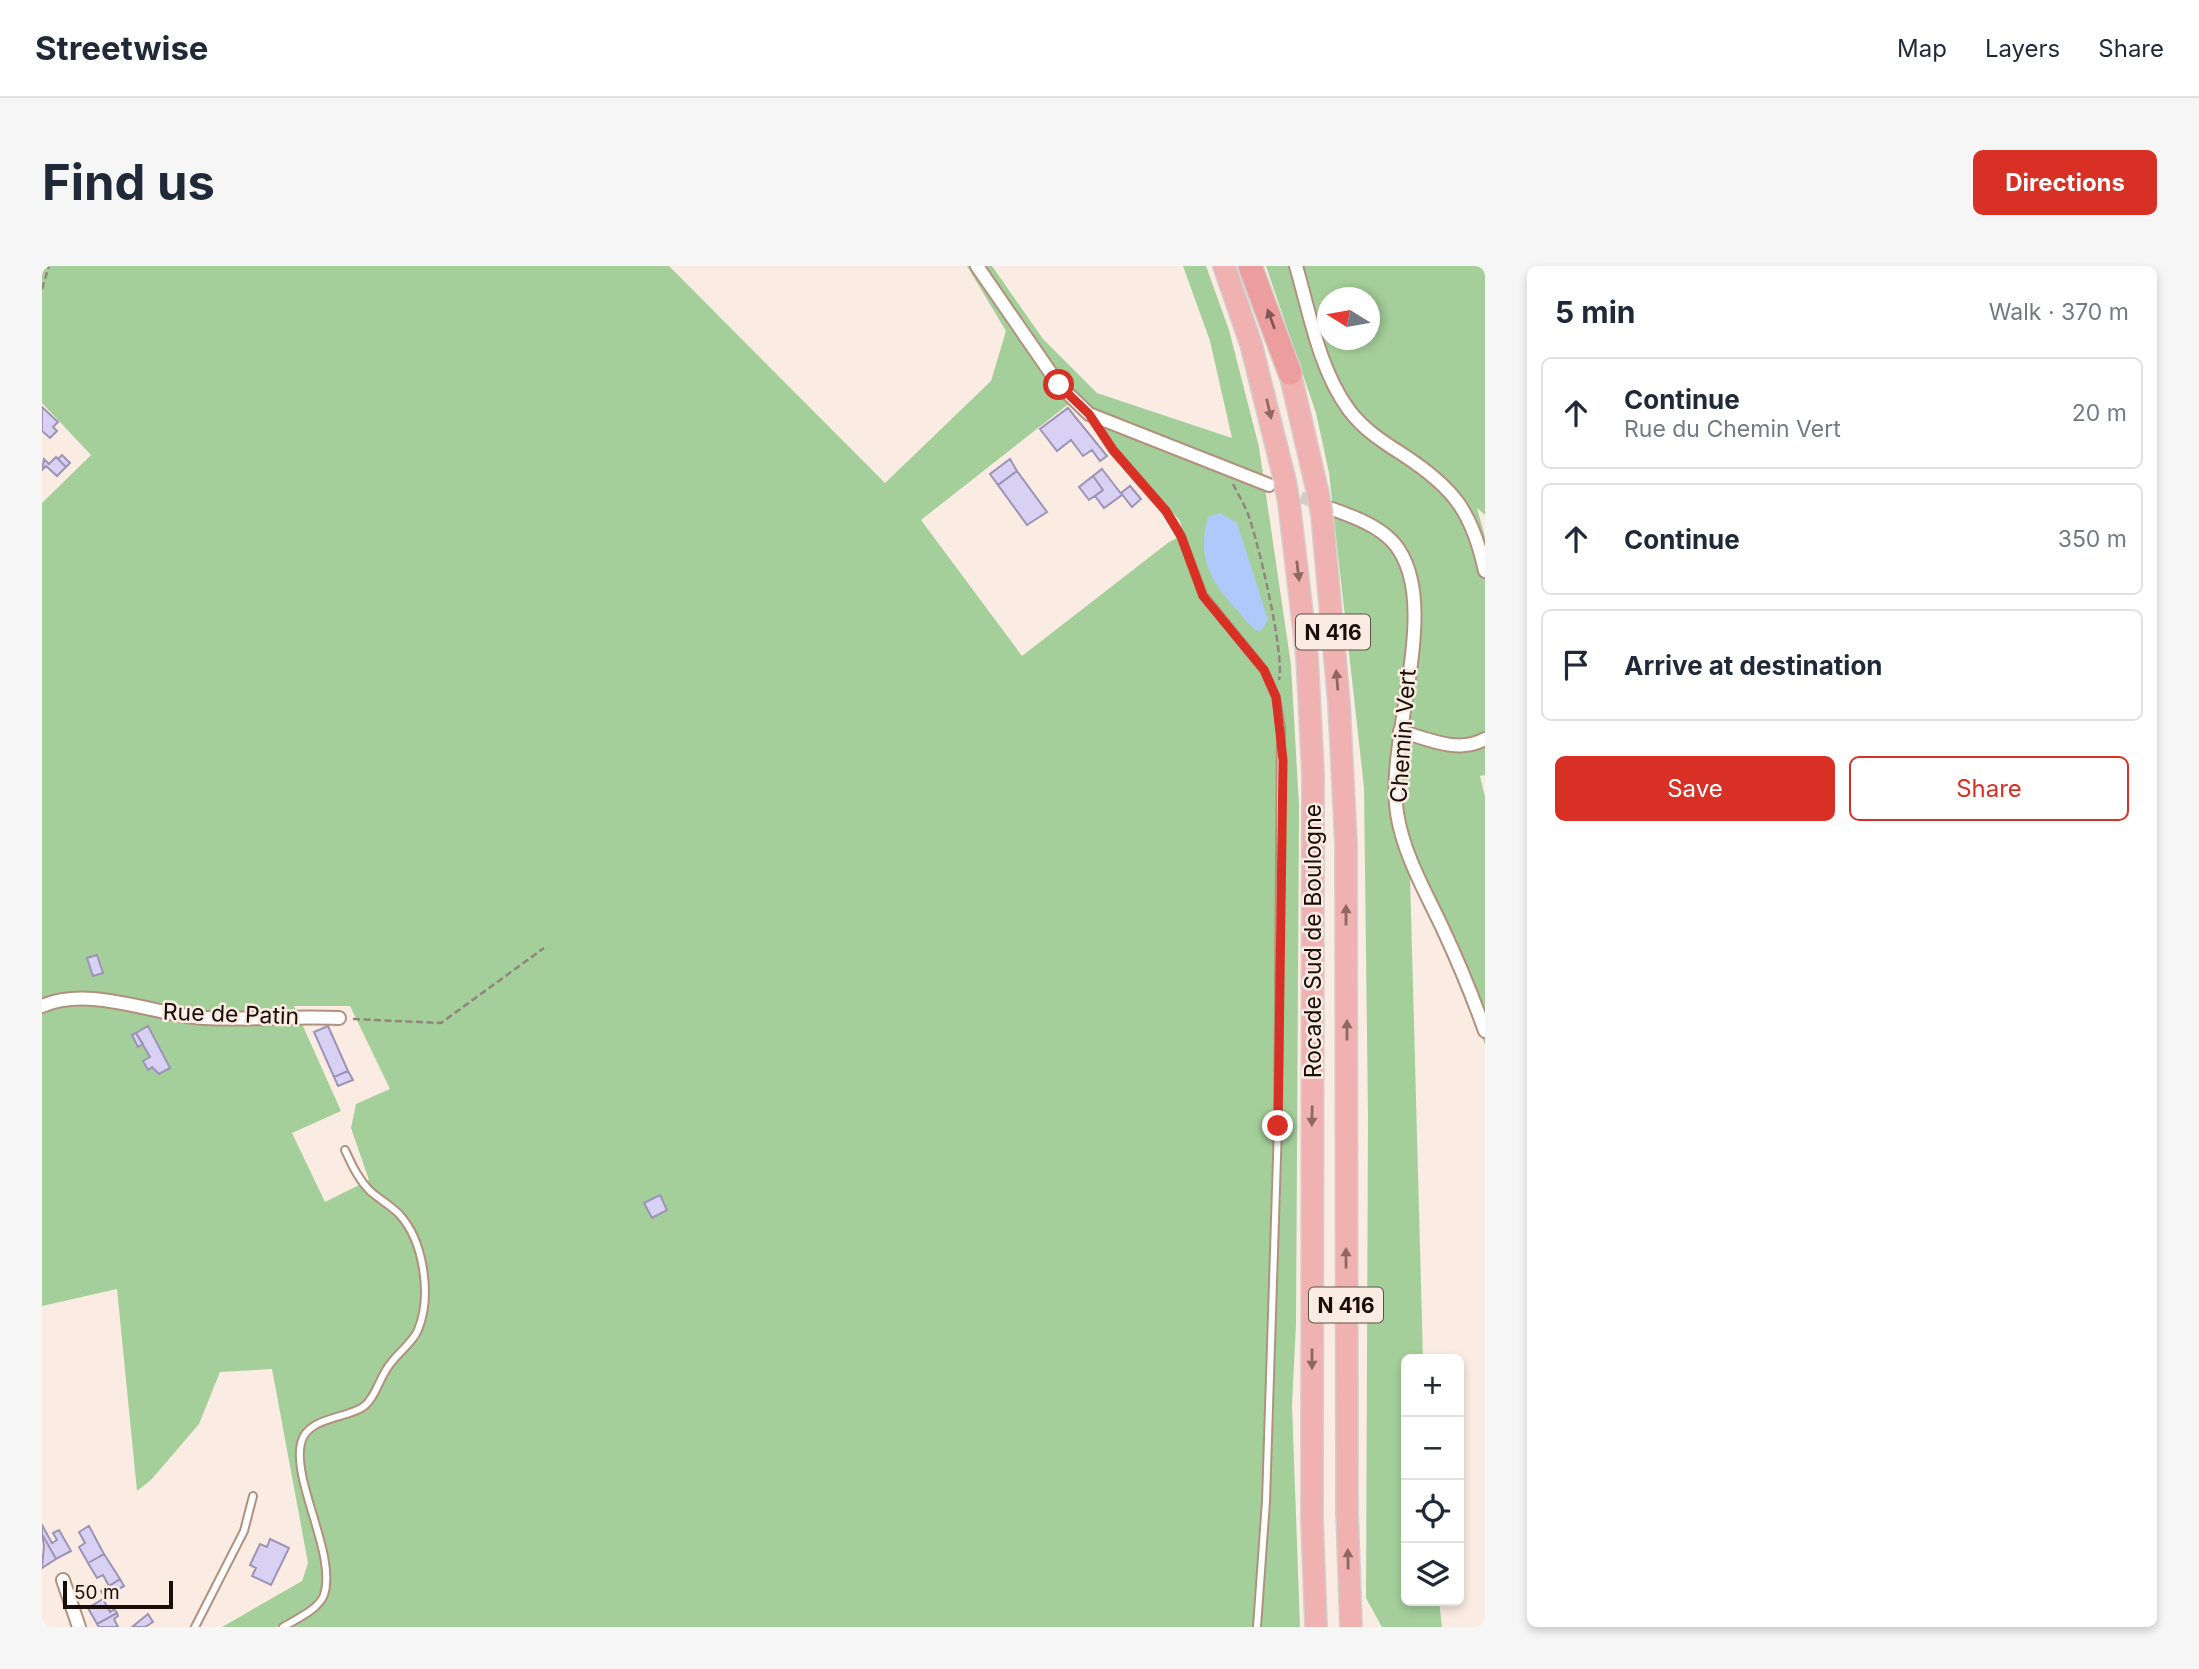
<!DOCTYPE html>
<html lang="en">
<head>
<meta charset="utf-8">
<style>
  body { margin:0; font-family:Inter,sans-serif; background:#f6f6f7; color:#1f2937 }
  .controls { position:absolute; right:21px; bottom:21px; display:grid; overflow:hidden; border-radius:10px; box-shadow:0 4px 10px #0003 }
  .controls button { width:63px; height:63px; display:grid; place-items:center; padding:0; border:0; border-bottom:2px solid #e0e1e3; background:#fff; color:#1f2937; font:35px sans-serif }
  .compass { position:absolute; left:1275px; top:21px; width:63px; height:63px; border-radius:50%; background:#fff; box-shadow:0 4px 10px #0003; rotate:281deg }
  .scale { position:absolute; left:21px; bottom:18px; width:110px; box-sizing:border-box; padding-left:7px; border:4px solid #190e07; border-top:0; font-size:19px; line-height:24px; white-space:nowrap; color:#190e07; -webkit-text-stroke:5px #faece3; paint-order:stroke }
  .stop { position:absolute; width:21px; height:21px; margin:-16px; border:5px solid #d93025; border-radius:50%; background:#fff }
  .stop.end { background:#d93025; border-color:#fff; box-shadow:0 2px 7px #0008 }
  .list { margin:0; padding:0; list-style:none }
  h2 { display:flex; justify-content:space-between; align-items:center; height:91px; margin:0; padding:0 28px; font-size:30px }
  h2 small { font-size:23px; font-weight:400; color:#747a83 }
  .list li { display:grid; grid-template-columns:46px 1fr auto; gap:21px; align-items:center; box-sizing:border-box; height:112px; margin:0 14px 14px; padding:0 14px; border:2px solid #e0e1e3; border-radius:10px }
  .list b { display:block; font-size:26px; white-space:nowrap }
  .list p { margin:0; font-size:23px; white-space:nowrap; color:#747a83 }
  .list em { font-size:23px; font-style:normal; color:#747a83 }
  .actions { display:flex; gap:14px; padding:21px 28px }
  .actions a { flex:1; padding:16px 0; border:2px solid #d93025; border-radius:10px; text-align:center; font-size:24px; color:#d93025 }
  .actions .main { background:#d93025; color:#fff }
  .icon { flex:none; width:38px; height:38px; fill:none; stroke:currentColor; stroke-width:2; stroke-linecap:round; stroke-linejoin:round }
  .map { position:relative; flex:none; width:1443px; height:1361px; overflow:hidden; border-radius:10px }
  header { display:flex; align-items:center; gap:42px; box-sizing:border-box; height:98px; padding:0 35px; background:#fff; border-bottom:2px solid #e0e1e3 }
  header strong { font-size:33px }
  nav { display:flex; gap:38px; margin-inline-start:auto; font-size:24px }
  .intro { display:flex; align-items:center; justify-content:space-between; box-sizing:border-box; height:168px; padding:0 42px }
  h1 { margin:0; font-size:49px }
  .button { padding:18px 32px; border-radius:10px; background:#d93025; color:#fff; font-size:24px; font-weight:700 }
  main { display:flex; gap:42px; padding:0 42px }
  aside { flex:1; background:#fff; border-radius:10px; box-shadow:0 4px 10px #0003 }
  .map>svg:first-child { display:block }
</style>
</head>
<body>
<header>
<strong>Streetwise</strong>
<nav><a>Map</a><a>Layers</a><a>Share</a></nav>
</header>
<div class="intro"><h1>Find us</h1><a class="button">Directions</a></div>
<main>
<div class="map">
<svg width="1443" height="1361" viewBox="0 0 1443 1361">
  <rect width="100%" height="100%" fill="#faece3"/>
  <!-- green -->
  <path fill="#a4cf9a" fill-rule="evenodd" d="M0 0H627L843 217 949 115 964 65 925 0H950L1001 73 1055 127 1190 172 1168 75 1141 0H1164L1187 64 1217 181 1249 399 1257 540 1254 1058 1250 1139 1258 1361H180L260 1315 266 1297 230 1103 178 1106 157 1158 109 1214 95 1225 75 1023 0 1040V237L49 189 0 137ZM1033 133 1138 255 1141 269 1127 276 980 390 879 254ZM252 740H308L348 823 314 838 309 862 327 914 283 936 250 867 299 845Z
    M1224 0H1443V249L1435 242 1443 271V509L1438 510 1443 531V779L1415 703 1368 609 1381 1093H1364V1335H1397L1400 1361H1340L1324 1332 1326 851 1322 522 1287 207 1274 147ZM1286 32H1328V74H1286Z"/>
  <!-- water -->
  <path fill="#afc9fb" d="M1178 247 1195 257 1226 354 1219 365 1213 364C1181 328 1151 304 1166 251Z"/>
  <!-- building -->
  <path fill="#d9d1f4" stroke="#9c94b4" stroke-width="2" d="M0 141 16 156 11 161 15 165 8 172 0 165Z
    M1026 142 1065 190 1058 195 1050 184 1041 190 1029 174 1015 185 998 163Z
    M20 189 28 197 24 201 16 193Z
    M14 191 24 201 15 210 4 200 0 204 2 193 7 198Z
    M968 193 975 205 956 219 948 208Z
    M1060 203 1080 229 1062 242 1053 230 1061 224 1051 210Z
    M975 205 1005 246 985 259 956 219Z
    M1051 210 1061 224 1047 234 1037 221Z
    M1088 220 1099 233 1090 241 1079 227Z
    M55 689 61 707 51 710 45 692Z
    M106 760 128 802 117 808 110 801 106 804 101 795 108 791 94 767Z
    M286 760 306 805 292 811 272 766Z
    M94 767 101 778 96 781 90 769Z
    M306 805 311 814 296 820 292 811Z
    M618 929 625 944 610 952 602 937Z
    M0 1259 10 1277 15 1274 11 1267 17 1264 29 1285 14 1293 0 1268Z
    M47 1260 62 1288 46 1297 37 1281 43 1277 37 1266Z
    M0 1268 14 1293 0 1302 2 1280Z
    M228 1273 247 1282 229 1319 210 1310 214 1302 208 1299 218 1278 225 1281Z
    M62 1288 78 1313 67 1320 61 1309 55 1312 46 1297Z
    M78 1313 82 1320 62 1331 59 1325Z
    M61 1333 68 1346 72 1343 75 1347 55 1358 46 1342Z
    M75 1347 76 1350 72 1353 76 1361H57L55 1358Z
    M106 1348 111 1356 103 1361H90Z"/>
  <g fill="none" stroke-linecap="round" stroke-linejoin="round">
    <!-- minor-tunnel -->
    <path stroke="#d8cbc2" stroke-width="12" stroke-dasharray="12 6" stroke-linecap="butt" d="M1242 225 1280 239"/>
    <defs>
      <path id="service" d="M1050 152 1071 184 1124 245 1139 270 1161 329 1222 404 1234 431 1239 462 1236 860 1224 1235 1215 1361
        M153 1361 202 1265 211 1230
        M241 1361C254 1353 276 1344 282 1329 295 1289 250 1216 259 1177 265 1151 303 1153 321 1141 334 1132 338 1109 349 1097 357 1086 371 1076 376 1064 390 1030 382 975 357 948 348 939 337 933 328 925 316 913 310 899 303 884"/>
      <path id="minor" d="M935 0 1017 119 1047 148 1227 219
        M1254 0C1268 48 1277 103 1307 144 1321 163 1341 176 1360 188 1411 221 1430 245 1443 305
        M1290 243C1312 251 1335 259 1351 276 1403 335 1343 471 1355 547 1361 587 1383 625 1400 661 1416 695 1430 729 1443 765
        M1358 465C1386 473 1416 488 1443 473
        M0 740C48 719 111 749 163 752 207 754 252 750 297 752
        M21 1314 37 1361"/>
      <path id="trunk" d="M1182 0 1209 78 1243 215
        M1248 107 1276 228
        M1247 237 1265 390 1271 507 1270 1253 1274 1361
        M1280 249 1297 437 1304 578 1305 1246 1309 1361"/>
      <path id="motorway" d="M1208 0 1248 107"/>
    </defs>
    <!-- service casing -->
    <use href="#service" stroke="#b1917e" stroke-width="10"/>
    <!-- minor casing -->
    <use href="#minor" stroke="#b1917e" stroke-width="16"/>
    <!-- trunk casing -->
    <use href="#trunk" stroke="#d1cfcd" stroke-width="24"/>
    <!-- motorway casing -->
    <use href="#motorway" stroke="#d1cfcd" stroke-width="26"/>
    <!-- path -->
    <path stroke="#91857c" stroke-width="2.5" stroke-dasharray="7 3.5" stroke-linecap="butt" d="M0 23 7 0
      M1191 218C1196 228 1202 238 1206 248 1216 275 1243 388 1237 414
      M311 753 399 757 502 682"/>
    <!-- service -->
    <use href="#service" stroke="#fff" stroke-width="6"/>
    <!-- minor -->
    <use href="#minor" stroke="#fff" stroke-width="12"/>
    <!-- trunk -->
    <use href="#trunk" stroke="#efb2b0" stroke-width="21"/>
    <!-- motorway -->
    <use href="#motorway" stroke="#eb9e9d" stroke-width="23"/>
    <defs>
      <path id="trunk-bridge" d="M1243 215 1247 237
        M1276 228 1280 249"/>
    </defs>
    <!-- trunk-bridge casing -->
    <use href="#trunk-bridge" stroke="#d1cfcd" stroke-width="24" stroke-linecap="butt"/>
    <!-- trunk-bridge -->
    <use href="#trunk-bridge" stroke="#efb2b0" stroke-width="21"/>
  </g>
  <!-- one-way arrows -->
  <defs><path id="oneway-solid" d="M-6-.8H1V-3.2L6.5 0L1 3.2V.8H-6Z" transform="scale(1.75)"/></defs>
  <use fill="#825652" href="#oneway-solid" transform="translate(1229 53) rotate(-110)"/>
  <g fill="#8f6864">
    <use href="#oneway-solid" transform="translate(1227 143) rotate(77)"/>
    <use href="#oneway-solid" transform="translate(1256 305) rotate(83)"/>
    <use href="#oneway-solid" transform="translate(1295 414) rotate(-95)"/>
    <use href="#oneway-solid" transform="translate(1304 649) rotate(-90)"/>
    <use href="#oneway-solid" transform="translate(1305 764) rotate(-90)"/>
    <use href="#oneway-solid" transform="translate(1270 850) rotate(91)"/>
    <use href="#oneway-solid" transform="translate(1304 992) rotate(-90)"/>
    <use href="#oneway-solid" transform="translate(1270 1093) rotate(90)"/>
    <use href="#oneway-solid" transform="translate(1306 1293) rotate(-91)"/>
  </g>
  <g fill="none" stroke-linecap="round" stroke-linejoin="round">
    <!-- route -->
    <path stroke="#d93025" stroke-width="9" d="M1017 119 1047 148 1071 184 1124 245 1139 270 1161 330 1222 404 1234 431 1241 494 1236 860"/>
  </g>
  <g text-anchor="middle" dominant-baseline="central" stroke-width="5" stroke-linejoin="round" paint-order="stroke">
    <!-- shield labels -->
    <g fill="#faece3" stroke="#5c5149" stroke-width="2">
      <rect x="1254" y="348.5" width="74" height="35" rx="5"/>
      <rect x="1267" y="1021.5" width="74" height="35" rx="5"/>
    </g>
    <g font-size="21" font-weight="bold" fill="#190e07">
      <text x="1291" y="366">N 416</text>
      <text x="1304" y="1039">N 416</text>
    </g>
    <!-- street labels -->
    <g font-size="23" fill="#190e07" stroke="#faece3">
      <text transform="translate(1361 470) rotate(-86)">Chemin Vert</text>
      <text transform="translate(1271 675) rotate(-90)">Rocade Sud de Boulogne</text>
      <text transform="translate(189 748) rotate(2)">Rue de Patin</text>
    </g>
  </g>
</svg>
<div class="controls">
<button>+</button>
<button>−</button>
<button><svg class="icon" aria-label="locate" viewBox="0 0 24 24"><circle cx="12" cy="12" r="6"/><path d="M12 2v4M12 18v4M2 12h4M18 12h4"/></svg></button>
<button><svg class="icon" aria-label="layers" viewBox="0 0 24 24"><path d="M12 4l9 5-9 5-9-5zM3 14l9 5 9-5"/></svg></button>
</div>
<svg class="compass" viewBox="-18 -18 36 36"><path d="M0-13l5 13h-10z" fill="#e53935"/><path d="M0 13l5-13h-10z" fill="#747a83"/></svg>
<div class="scale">50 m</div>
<div class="stop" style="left:1017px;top:119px"></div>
<div class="stop end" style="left:1236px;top:860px"></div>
</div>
<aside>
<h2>5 min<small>Walk · 370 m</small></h2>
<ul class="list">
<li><svg class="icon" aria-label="ahead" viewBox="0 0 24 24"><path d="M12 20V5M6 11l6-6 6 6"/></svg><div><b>Continue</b><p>Rue du Chemin Vert</p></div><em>20 m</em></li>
<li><svg class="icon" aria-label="ahead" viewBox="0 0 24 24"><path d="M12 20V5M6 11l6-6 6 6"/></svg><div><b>Continue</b></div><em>350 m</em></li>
<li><svg class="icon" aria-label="arrive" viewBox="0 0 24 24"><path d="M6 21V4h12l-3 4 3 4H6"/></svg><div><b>Arrive at destination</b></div></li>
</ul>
<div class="actions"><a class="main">Save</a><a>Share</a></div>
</aside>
</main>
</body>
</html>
